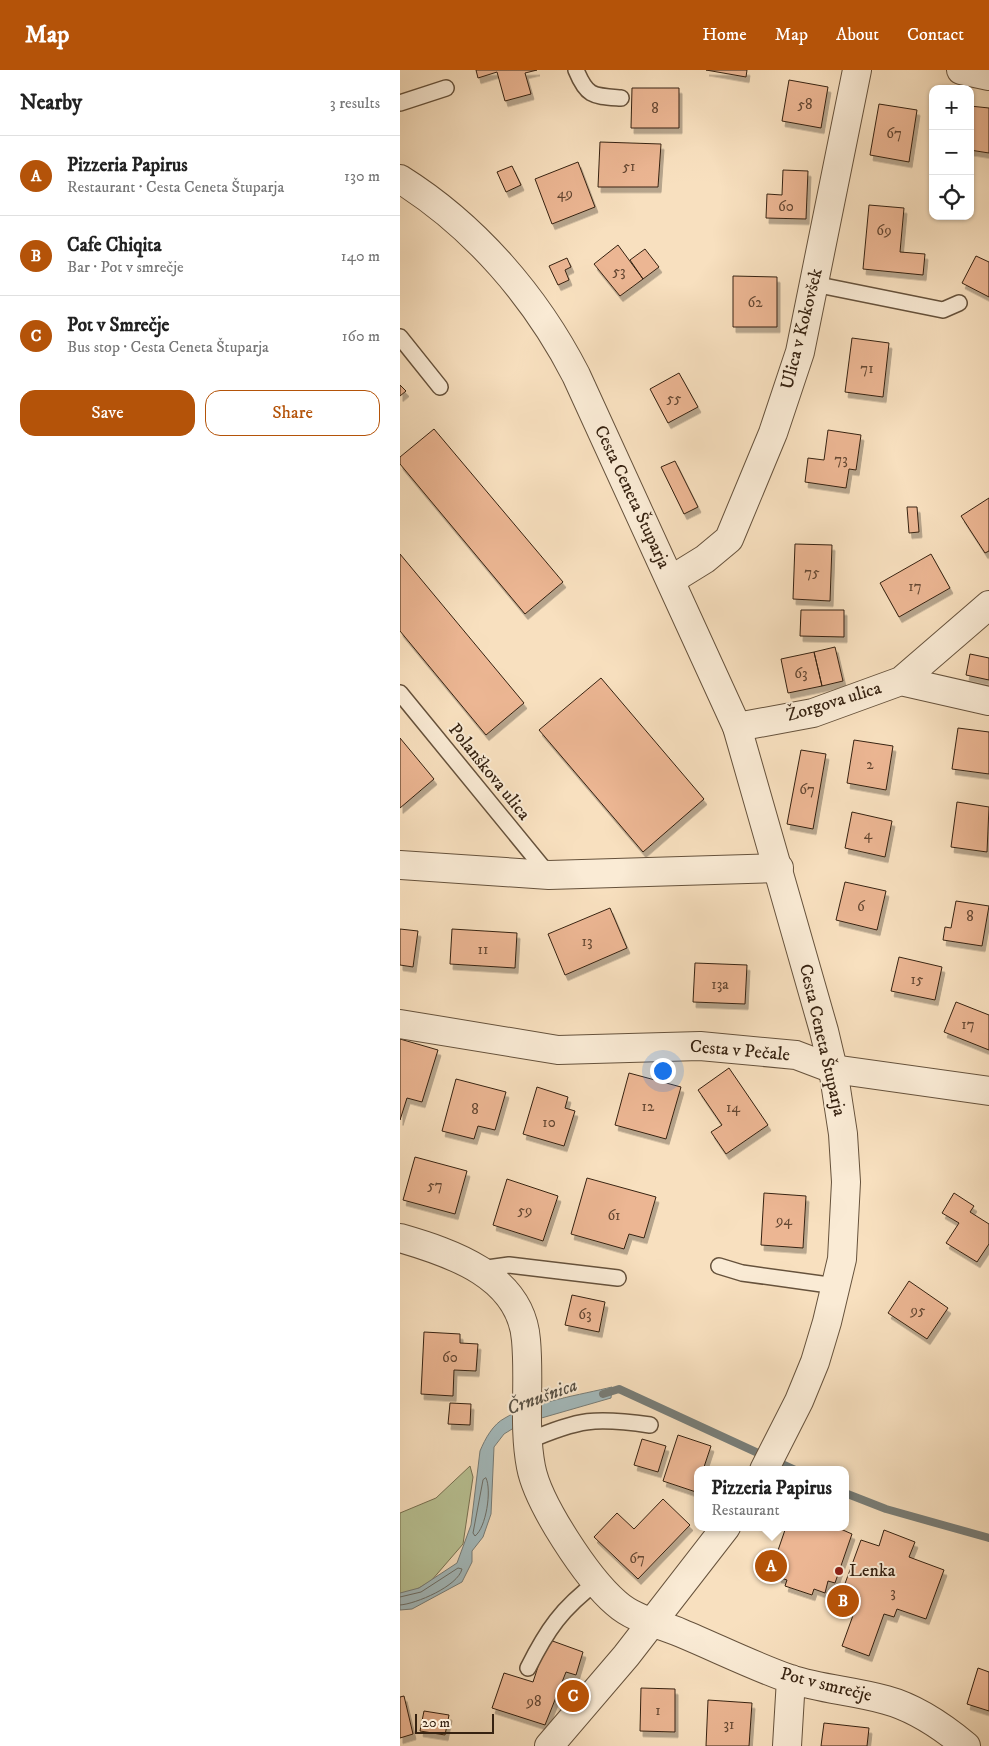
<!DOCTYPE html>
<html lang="en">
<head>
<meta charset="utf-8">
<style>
  body { margin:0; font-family:"IM FELL DW Pica",serif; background:#f2f2f2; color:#222 }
  .controls { position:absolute; right:15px; top:15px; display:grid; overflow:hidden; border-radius:10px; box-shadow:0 1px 4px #0004 }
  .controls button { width:45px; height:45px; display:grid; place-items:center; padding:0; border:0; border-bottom:1px solid #e0e0e0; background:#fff; color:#222; font:25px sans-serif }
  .scale { position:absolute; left:15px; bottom:12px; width:79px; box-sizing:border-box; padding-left:5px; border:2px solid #362211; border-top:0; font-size:14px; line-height:18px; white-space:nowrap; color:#362211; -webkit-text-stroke:4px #faebd5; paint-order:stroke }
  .you { position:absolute; left:262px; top:1000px; width:18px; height:18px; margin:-12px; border:4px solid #fff; border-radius:50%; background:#1a73e8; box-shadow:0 0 0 8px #1a73e833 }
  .badge { display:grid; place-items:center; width:32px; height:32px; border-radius:50%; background:#b45309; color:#fff; font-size:16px; font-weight:700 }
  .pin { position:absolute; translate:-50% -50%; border:2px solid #fff; box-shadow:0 1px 5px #0006 }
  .popup { position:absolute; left:294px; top:1396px; width:155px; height:65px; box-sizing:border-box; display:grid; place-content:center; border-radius:10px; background:#fff; filter:drop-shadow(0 1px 4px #0005); font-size:16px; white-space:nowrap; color:#767676 }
  .popup b { font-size:19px; color:#222 }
  .popup::after { content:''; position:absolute; left:50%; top:100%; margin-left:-10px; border:10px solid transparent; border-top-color:#fff }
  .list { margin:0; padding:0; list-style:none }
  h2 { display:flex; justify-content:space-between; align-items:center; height:65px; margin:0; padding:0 20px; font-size:21px }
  h2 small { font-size:16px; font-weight:400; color:#767676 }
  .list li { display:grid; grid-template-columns:32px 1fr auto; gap:15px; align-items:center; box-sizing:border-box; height:80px; padding:0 20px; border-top:1px solid #e0e0e0 }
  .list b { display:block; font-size:19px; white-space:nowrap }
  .list p { margin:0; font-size:16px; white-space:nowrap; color:#767676 }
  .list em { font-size:16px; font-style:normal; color:#767676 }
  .actions { display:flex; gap:10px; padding:15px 20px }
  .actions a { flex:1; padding:11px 0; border:1px solid #b45309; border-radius:15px; text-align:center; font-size:18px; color:#b45309 }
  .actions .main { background:#b45309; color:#fff }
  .icon { flex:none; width:28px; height:28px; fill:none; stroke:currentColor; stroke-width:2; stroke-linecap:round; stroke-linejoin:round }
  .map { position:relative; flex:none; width:589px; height:1676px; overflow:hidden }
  header { display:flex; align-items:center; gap:30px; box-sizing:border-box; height:70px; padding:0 25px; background:#b45309; color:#fff }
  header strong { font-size:24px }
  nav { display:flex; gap:28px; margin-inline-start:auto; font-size:18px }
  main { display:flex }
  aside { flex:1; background:#fff }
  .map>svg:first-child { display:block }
</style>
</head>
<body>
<header>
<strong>Map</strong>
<nav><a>Home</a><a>Map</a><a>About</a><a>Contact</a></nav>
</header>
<main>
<aside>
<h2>Nearby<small>3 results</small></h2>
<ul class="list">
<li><span class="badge">A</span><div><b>Pizzeria Papirus</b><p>Restaurant · Cesta Ceneta Štuparja</p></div><em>130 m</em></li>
<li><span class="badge">B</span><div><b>Cafe Chiqita</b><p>Bar · Pot v smrečje</p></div><em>140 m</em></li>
<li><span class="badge">C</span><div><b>Pot v Smrečje</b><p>Bus stop · Cesta Ceneta Štuparja</p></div><em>160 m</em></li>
</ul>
<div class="actions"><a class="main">Save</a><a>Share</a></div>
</aside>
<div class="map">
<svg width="589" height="1676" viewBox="0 0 589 1676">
  <defs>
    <filter id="shadow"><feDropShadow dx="3" dy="5.5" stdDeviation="0" flood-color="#0004"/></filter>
  </defs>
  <rect width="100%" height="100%" fill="#f8e0bf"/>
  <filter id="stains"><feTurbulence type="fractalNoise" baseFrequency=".004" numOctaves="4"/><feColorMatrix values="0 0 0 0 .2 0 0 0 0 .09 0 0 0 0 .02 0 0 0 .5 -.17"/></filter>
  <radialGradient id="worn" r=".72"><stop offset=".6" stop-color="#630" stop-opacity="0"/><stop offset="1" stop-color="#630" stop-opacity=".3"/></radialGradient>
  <!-- green -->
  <path fill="#b9c395" stroke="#787253" d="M70 1396 73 1407 63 1474 31 1511 0 1529V1443L36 1428Z"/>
  <!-- water -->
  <path fill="#a3babd" stroke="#777d78" d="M212 1317 211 1328 138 1349 117 1356 104 1364 94 1377 91 1444 83 1467 72 1481V1492L62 1512 12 1539 0 1540V1523L19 1518 57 1493 71 1455 80 1381C85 1369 93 1354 105 1348 129 1333 184 1324 212 1317Z"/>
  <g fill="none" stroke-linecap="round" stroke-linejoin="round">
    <!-- shore -->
    <path stroke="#6c6e67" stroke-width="1" d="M86 1408C92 1420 86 1458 75 1466L73 1463 83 1410Z
      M0 1527 21 1522 58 1498 62 1499C58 1516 16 1534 0 1535"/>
    <!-- stream -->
    <path stroke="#777d78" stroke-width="8" d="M203 1324 219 1319 395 1400
      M445 1423 486 1439 589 1468"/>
  </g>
  <!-- building -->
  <path fill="#ecb693" stroke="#362211" filter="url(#shadow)" d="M76 0H137L125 3 131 24 105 31 97 2 78 8Z
    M306 0H347L346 7Z
    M389 10 428 17 421 58 382 51Z
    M232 18H279V58H231Z
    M479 34 517 40 509 92 470 85Z
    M570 36 589 38V83L570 80Z
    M200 72 261 74 258 117H198Z
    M178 92 195 137 152 154 135 109Z
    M112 96 121 115 106 122 97 102Z
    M383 100 408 101 406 149 366 148 367 124 382 125Z
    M469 135 504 138 500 182 525 184 523 205 463 199Z
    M218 175 243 209 220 226 194 194Z
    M245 179 259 197 243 209 230 190Z
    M576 186 589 192V227L562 213Z
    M167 188 171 197 165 200 169 210 158 215 149 196Z
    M333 206 377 207V257H333Z
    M452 268 489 273 483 327 445 322Z
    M279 303 298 337 268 353 250 319Z
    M0 315 6 321 0 326Z
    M34 359 163 512 125 544 0 394V387Z
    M428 360 461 365 456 400 449 399 446 418 405 412 408 388 424 390Z
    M275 391 298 437 284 444 261 397Z
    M589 428V481L585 483 561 446Z
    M507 437H517L519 462 509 463Z
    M395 474 432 475 430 531 393 529Z
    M0 484 124 633 86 665 0 561Z
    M531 484 550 518 499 547 480 513Z
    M401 540H444V567L400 566Z
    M435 577 443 611 422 616 414 582Z
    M414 582 422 616 388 623 381 589Z
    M570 584 589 588V610L566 605Z
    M201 608 304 729 243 782 139 660Z
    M558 658 589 662V704L552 699Z
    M0 668 34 709 0 738Z
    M454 670 493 676 486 720 447 713Z
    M401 680 426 684 413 759 387 754Z
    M557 732 589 737 587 782 551 777Z
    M452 742 492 751 485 787 445 778Z
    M445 812 486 821 477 860 436 850Z
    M556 831 589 836 582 876 543 870 545 857 551 858Z
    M210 838 227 878 165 905 148 864Z
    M0 859 18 861 13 897 0 895Z
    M52 859 117 863 115 898 50 894Z
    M499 887 542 897 535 930 491 921Z
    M295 893 347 895 345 934 293 932Z
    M556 932 589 945V980L544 962Z
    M0 969 38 980 22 1032 7 1028 0 1050Z
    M329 998 368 1055 326 1084 311 1062 322 1055 298 1020Z
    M229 1003 281 1017 266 1069 215 1055Z
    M56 1009 106 1022 95 1060 78 1056 74 1069 42 1061Z
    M137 1017 168 1027 165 1038 175 1041 164 1076 123 1064Z
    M15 1087 67 1101 55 1144 3 1130Z
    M187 1108 256 1127 244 1168 229 1164 224 1179 171 1164Z
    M107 1109 158 1126 143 1171 93 1155Z
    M364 1123 406 1126 403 1178 361 1175Z
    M554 1123 574 1136 570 1142 589 1154V1174L577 1192 546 1173 559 1153 542 1143Z
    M509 1211 548 1238 527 1269 488 1243Z
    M172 1225 205 1232 199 1262 165 1255Z
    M24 1262 60 1264V1273L78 1274 76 1301 54 1300 53 1326 21 1324Z
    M50 1333 71 1334 70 1355 48 1354Z
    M278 1365 311 1376 303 1400H297L296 1422 263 1411Z
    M242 1369 266 1376 258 1402 234 1395Z
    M263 1429 290 1455 238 1509 194 1467 217 1443 234 1459Z
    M386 1457H436L452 1464 435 1513 428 1511 425 1523 414 1519 412 1525 385 1516 387 1510 378 1507 382 1495 374 1492Z
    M484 1460 515 1472 509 1487 544 1500 526 1549 497 1539 494 1547 484 1544 469 1586 442 1576 460 1526 443 1519 461 1470 479 1476Z
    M147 1569 183 1582 176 1605 166 1602 145 1655 92 1638 104 1603 133 1612Z
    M578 1598 589 1602V1641L567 1634Z
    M241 1618 275 1619V1662L240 1661Z
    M4 1626 13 1664 0 1668V1627Z
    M308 1630 352 1633 349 1676H306Z
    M24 1641 49 1645 45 1665 20 1661Z
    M424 1653 469 1658 467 1676H421Z"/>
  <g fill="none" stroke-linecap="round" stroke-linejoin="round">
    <defs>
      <path id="service" d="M176 0C187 27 193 26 221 28
        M0 33 46 18
        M414 214 543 240 559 233
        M0 267 40 317
        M0 623 149 805
        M319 1196 342 1203 436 1216
        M80 1199 109 1195 218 1208
        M128 1371C179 1349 195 1347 250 1355
        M128 1598C147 1560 162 1538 197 1512"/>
      <path id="minor" d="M561 0 589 6
        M271 510 305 489 329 469 373 363 400 282 457 0
        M501 611 589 631
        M337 657 413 643 501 611 589 535
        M0 795 149 805 379 798
        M0 954 158 980 300 976 396 985 433 999 589 1021
        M0 1168C52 1183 121 1206 126 1270 130 1313 123 1355 131 1397 138 1434 187 1508 216 1533 235 1550 258 1553 281 1563 317 1578 353 1596 390 1609 421 1619 454 1621 486 1630 516 1638 542 1656 566 1676
        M387 1676 391 1609"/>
      <path id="tertiary" d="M0 109C75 156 136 227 176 305L337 657 424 961 433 999 443 1064 446 1112 442 1189 427 1252 415 1292 399 1331 364 1400
        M149 1676 226 1586 326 1457"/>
    </defs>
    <!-- service casing -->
    <use href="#service" stroke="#66523c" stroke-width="18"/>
    <!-- minor casing -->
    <use href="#minor" stroke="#66523c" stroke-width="30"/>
    <!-- tertiary casing -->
    <use href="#tertiary" stroke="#66523c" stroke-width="30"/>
    <!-- service -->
    <use href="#service" stroke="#faebd5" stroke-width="15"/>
    <!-- minor -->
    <use href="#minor" stroke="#faebd5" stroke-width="28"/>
    <!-- tertiary -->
    <use href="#tertiary" stroke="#faebd5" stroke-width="28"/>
  </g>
  <!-- markers -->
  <circle fill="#8f2418" stroke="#faebd5" stroke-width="2" cx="439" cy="1501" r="5"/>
  <g text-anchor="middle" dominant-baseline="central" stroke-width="4" stroke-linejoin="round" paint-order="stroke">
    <!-- number labels -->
    <g font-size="15" fill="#644732">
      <text x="405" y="34">58</text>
      <text x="255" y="38">8</text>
      <text x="494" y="63">67</text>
      <text x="229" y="96">51</text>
      <text x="165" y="123">49</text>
      <text x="386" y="136">60</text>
      <text x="484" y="160">69</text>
      <text x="219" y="201">53</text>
      <text x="355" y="232">62</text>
      <text x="467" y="298">71</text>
      <text x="274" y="328">55</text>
      <text x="441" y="389">73</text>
      <text x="412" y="502">75</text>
      <text x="515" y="516">17</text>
      <text x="401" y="603">63</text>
      <text x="470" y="694">2</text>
      <text x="407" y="719">67</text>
      <text x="468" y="764">4</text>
      <text x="461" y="836">6</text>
      <text x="570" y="846">8</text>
      <text x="187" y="871">13</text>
      <text x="83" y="879">11</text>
      <text x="517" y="909">15</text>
      <text x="320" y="914">13a</text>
      <text x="568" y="954">17</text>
      <text x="248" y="1036">12</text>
      <text x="333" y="1037">14</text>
      <text x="75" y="1039">8</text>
      <text x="149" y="1052">10</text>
      <text x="35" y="1115">57</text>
      <text x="125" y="1140">59</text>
      <text x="214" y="1145">61</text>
      <text x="384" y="1150">94</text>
      <text x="518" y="1240">95</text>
      <text x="185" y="1244">63</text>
      <text x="50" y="1287">60</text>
      <text x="237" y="1488">67</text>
      <text x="493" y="1522">3</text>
      <text x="134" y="1631">98</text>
      <text x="258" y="1640">1</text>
      <text x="329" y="1654">31</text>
    </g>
    <!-- street labels -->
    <g font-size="18" fill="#362211" stroke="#faebd5">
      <text transform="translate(402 259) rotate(-76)">Ulica v Kokovšek</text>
      <text transform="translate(232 427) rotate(65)">Cesta Ceneta Štuparja</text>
      <text transform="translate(434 632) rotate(-17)">Žorgova ulica</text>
      <text transform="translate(89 702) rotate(51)">Polanškova ulica</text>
      <text transform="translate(422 970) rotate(77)">Cesta Ceneta Štuparja</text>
      <text transform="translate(340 981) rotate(5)">Cesta v Pečale</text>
      <text transform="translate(426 1615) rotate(14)">Pot v smrečje</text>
    </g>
    <!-- poi labels -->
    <g font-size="18" fill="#362211" stroke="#faebd5" text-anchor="start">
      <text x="449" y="1501">Lenka</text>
    </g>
    <!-- water labels -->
    <g font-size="19" font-style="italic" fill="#575045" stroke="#faebd5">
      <text transform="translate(142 1327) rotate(-20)">Črnušnica</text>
    </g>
  </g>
  <rect width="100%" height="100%" filter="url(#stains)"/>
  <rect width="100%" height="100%" fill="url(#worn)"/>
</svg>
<div class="controls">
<button>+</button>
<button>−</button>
<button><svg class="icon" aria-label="locate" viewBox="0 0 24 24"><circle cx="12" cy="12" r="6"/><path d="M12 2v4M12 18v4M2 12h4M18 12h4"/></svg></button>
</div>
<div class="scale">20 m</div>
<div class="you"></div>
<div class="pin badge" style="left:371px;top:1496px">A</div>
<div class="popup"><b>Pizzeria Papirus</b>Restaurant</div>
<div class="pin badge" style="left:443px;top:1531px">B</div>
<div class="pin badge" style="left:173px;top:1626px">C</div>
</div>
</main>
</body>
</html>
